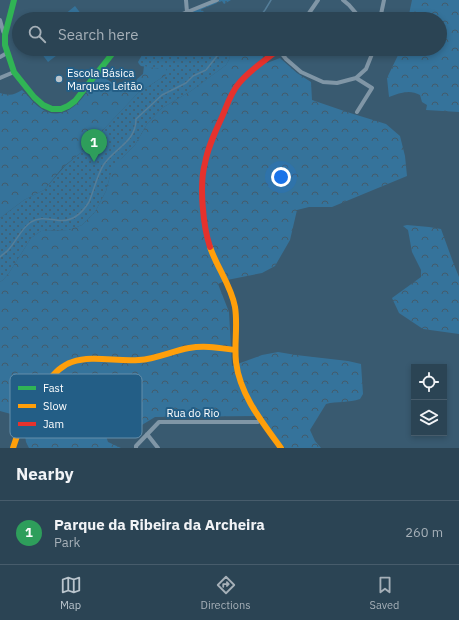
<!DOCTYPE html>
<html lang="en">
<head>
<meta charset="utf-8">
<style>
  body { margin:0; font-family:"IBM Plex Sans",sans-serif; background:#374e5e; color:#f1f3f6 }
  .controls { position:absolute; right:12px; bottom:12px; display:grid; overflow:hidden; border-radius:0px; box-shadow:0 2px 6px #0003 }
  .controls button { width:36px; height:36px; display:grid; place-items:center; padding:0; border:0; border-bottom:1px solid #475c6b; background:#2b4454; color:#f1f3f6; font:20px sans-serif }
  .you { position:absolute; left:281px; top:177px; width:14px; height:14px; margin:-10px; border:3px solid #fff; border-radius:50%; background:#1a73e8; box-shadow:0 0 0 6px #1a73e833 }
  .badge { display:grid; place-items:center; width:26px; height:26px; border-radius:50%; background:#bac5cd; color:#fff; font-size:13px; font-weight:700 }
  .pin { position:absolute; translate:-50% -33px; filter:drop-shadow(0 1px 2px #0008) }
  .pin::after { content:''; position:absolute; top:21px; width:14px; height:12px; background:inherit; clip-path:polygon(0 0,100% 0,50% 100%) }
  .list { margin:0; padding:0; list-style:none }
  h2 { display:flex; justify-content:space-between; align-items:center; height:52px; margin:0; padding:0 16px; font-size:17px }
  h2 small { font-size:13px; font-weight:400; color:#a6b0b8 }
  .list li { display:grid; grid-template-columns:26px 1fr auto; gap:12px; align-items:center; box-sizing:border-box; height:64px; padding:0 16px; border-top:1px solid #475c6b }
  .list b { display:block; font-size:15px; white-space:nowrap }
  .list p { margin:0; font-size:13px; white-space:nowrap; color:#a6b0b8 }
  .list em { font-size:13px; font-style:normal; color:#a6b0b8 }
  .icon { flex:none; width:22px; height:22px; fill:none; stroke:currentColor; stroke-width:2; stroke-linecap:round; stroke-linejoin:round }
  .map { position:relative; flex:none; width:459px; height:448px; overflow:hidden }
  .search { position:absolute; background:#2b4454; box-shadow:0 2px 6px #0003; left:12px; right:12px; top:12px; height:44px; display:flex; align-items:center; gap:10px; box-sizing:border-box; padding:0 14px; border-radius:22px; color:#a6b0b8; font-size:15px }
  .sheet { height:116px; background:#2b4454 }
  nav { display:flex; justify-content:space-around; align-items:center; box-sizing:border-box; height:56px; border-top:1px solid #475c6b; background:#2b4454; font-size:11px; color:#a6b0b8 }
  nav a { display:grid; justify-items:center; gap:2px }
  nav .on { color:#bac5cd }
  .map>svg:first-child { display:block }
</style>
</head>
<body>
<div class="map">
<svg width="459" height="448" viewBox="0 0 459 448">
  <defs>
    <pattern id="grass-dots" width="8" height="8" patternUnits="userSpaceOnUse"><rect width="8" height="8" fill="#35739b"/><path d="M2 2h.1M6 6h.1" fill="none" stroke="#435c6c" stroke-width="1.8" stroke-linecap="round"/></pattern>
    <pattern id="forest-crowns" width="20" height="18" patternUnits="userSpaceOnUse"><rect width="20" height="18" fill="#35739b"/><path d="M2 6a3 3 0 1 1 6 0M12 15a3 3 0 1 1 6 0" fill="none" stroke="#435c6c"/></pattern>
  </defs>
  <rect width="100%" height="100%" fill="#395a70"/>
  <!-- grass -->
  <path fill="url(#grass-dots)" d="M217 0H231L224 4 222 1 202 9 208 19H180L182 17V14Z
    M148 49H225L230 58 226 65 191 91 162 108 147 124 135 145 122 158 110 176 106 191 95 212 82 225 69 230 41 231 31 238 9 273 3 280 0 282V218L24 200 44 190 65 166 84 150 138 93 166 75 159 69 141 66 139 64 138 62 142 55Z"/>
  <!-- forest -->
  <path fill="url(#forest-crowns)" d="M412 0H459V112L426 110 427 105 422 102 420 95C410 89 399 93 389 97L387 78 401 49H440V19H408Z
    M225 49H258L267 63 280 58 297 73 311 82 312 100 347 112 386 124 400 136 405 156 407 176 332 207H309L297 210 290 240 275 266 262 273 227 280 218 284 229 312 232 366 262 355 278 352 296 355 348 361 361 364 363 394 360 399C349 403 337 401 326 404L310 430 315 441 321 448H285L259 416 155 417 137 428 114 417 106 419 103 427 108 442 121 448H29L26 442 22 417 0 411V282L3 280 9 273 31 238 41 231 69 230 82 225 95 212 106 191 110 176 113 168 122 158 135 145 147 124 162 108 191 91 226 65 230 58Z
    M144 66 159 69 165 67 167 71 166 75 138 93 84 150 63 167 44 190 24 200 0 218V93C10 96 14 95 22 90 28 95 33 103 39 107 53 118 66 114 78 103 86 95 91 84 99 76H101L125 90 130 89 135 85 137 79 143 74Z
    M407 225 429 227 441 229 453 262 459 277V334L423 329 399 313 392 298 421 277V270L412 252 408 230 403 226Z"/>
  <!-- pitch -->
  <path fill="#35739b" d="M75 6 85 19H59Z
    M38 49H65L48 62Z"/>
  <g fill="none" stroke-linecap="round" stroke-linejoin="round">
    <!-- stream -->
    <path stroke="#557e99" stroke-width="1.5" d="M258 19 265 10 271 0
      M0 257C3 254 7 252 9 249 17 240 21 229 31 222 39 217 47 219 56 220 71 223 81 215 89 202 94 190 97 175 104 164 116 147 136 142 136 119L162 95 186 83 193 76 206 70 217 56 225 49"/>
    <!-- street -->
    <path stroke="#8096a6" stroke-width="4" d="M186 0 187 12
      M343 0 349 5 361 19
      M170 19 217 0
      M305 19 318 0
      M380 19 384 0
      M0 20 3 31 5 35
      M279 50 286 59 301 72 323 82 337 83 356 78 366 69 374 49
      M0 57 7 53
      M0 78 14 72
      M356 78 372 88 357 112
      M147 434 158 448
      M136 448V446L159 422H258L260 419"/>
    <!-- fast -->
    <path stroke="#30b455" stroke-width="6" d="M14 0 5 35V45L14 72 34 97 43 105 52 109H61L68 106 75 101 116 49"/>
    <!-- slow -->
    <path stroke="#ff9f0a" stroke-width="6" d="M210 247C217 268 231 285 235 307 238 325 234 344 236 362 240 395 262 422 281 448
      M13 448 18 433 48 381C55 373 62 365 72 362 93 355 117 362 139 360 156 359 172 351 189 348 205 345 220 348 235 350"/>
    <!-- jam -->
    <path stroke="#e5322d" stroke-width="6" d="M210 247C203 226 199 185 205 163 208 147 215 132 222 117 227 105 231 92 240 82 251 69 266 60 279 49"/>
  </g>
  <!-- markers -->
  <circle fill="#bac5cd" stroke="#235e86" stroke-width="1.5" cx="59" cy="79" r="4"/>
  <g text-anchor="middle" dominant-baseline="central" stroke-width="4" stroke-linejoin="round" paint-order="stroke">
    <!-- poi labels -->
    <g font-size="11" fill="#fff" stroke="#235e86" text-anchor="start">
      <text x="67" y="73">Escola Básica<tspan x="67" dy="13">Marques Leitão</tspan></text>
    </g>
    <!-- street labels -->
    <g font-size="11" fill="#fff" stroke="#235e86">
      <text x="193" y="413">Rua do Rio</text>
    </g>
  </g>
  <!-- legend -->
  <rect x="10" y="374" width="132" height="64" rx="6" fill="#235e86" stroke="#658eaa" stroke-width="1"/>
  <rect x="18" y="386" width="18" height="4" fill="#30b455"/>
  <rect x="18" y="404" width="18" height="4" fill="#ff9f0a"/>
  <rect x="18" y="422" width="18" height="4" fill="#e5322d"/>
  <g font-size="11" fill="#fff">
    <text x="43" y="392">Fast</text>
    <text x="43" y="410">Slow</text>
    <text x="43" y="428">Jam</text>
  </g>
</svg>
<div class="controls">
<button><svg class="icon" aria-label="locate" viewBox="0 0 24 24"><circle cx="12" cy="12" r="6"/><path d="M12 2v4M12 18v4M2 12h4M18 12h4"/></svg></button>
<button><svg class="icon" aria-label="layers" viewBox="0 0 24 24"><path d="M12 4l9 5-9 5-9-5zM3 14l9 5 9-5"/></svg></button>
</div>
<div class="you"></div>
<div class="pin badge" style="left:94px;top:162px;background:#2e9e5b">1</div>
<div class="search"><svg class="icon" aria-label="search" viewBox="0 0 24 24"><circle cx="10" cy="10" r="6"/><path d="M15 15l6 6"/></svg>Search here</div>
</div>
<section class="sheet">
<h2>Nearby<small></small></h2>
<ul class="list">
<li><span class="badge" style="background:#2e9e5b">1</span><div><b>Parque da Ribeira da Archeira</b><p>Park</p></div><em>260 m</em></li>
</ul>
</section>
<nav>
<a class="on"><svg class="icon" aria-label="map" viewBox="0 0 24 24"><path d="M3 6l6-2 6 2 6-2v14l-6 2-6-2-6 2zM9 4v14M15 6v14"/></svg>Map</a>
<a><svg class="icon" aria-label="directions" viewBox="0 0 24 24"><path d="M12 3l9 9-9 9-9-9zM9 14v-3h6M13 9l2 2-2 2"/></svg>Directions</a>
<a><svg class="icon" aria-label="saved" viewBox="0 0 24 24"><path d="M7 4h10v16l-5-4-5 4z"/></svg>Saved</a>
</nav>
</body>
</html>
